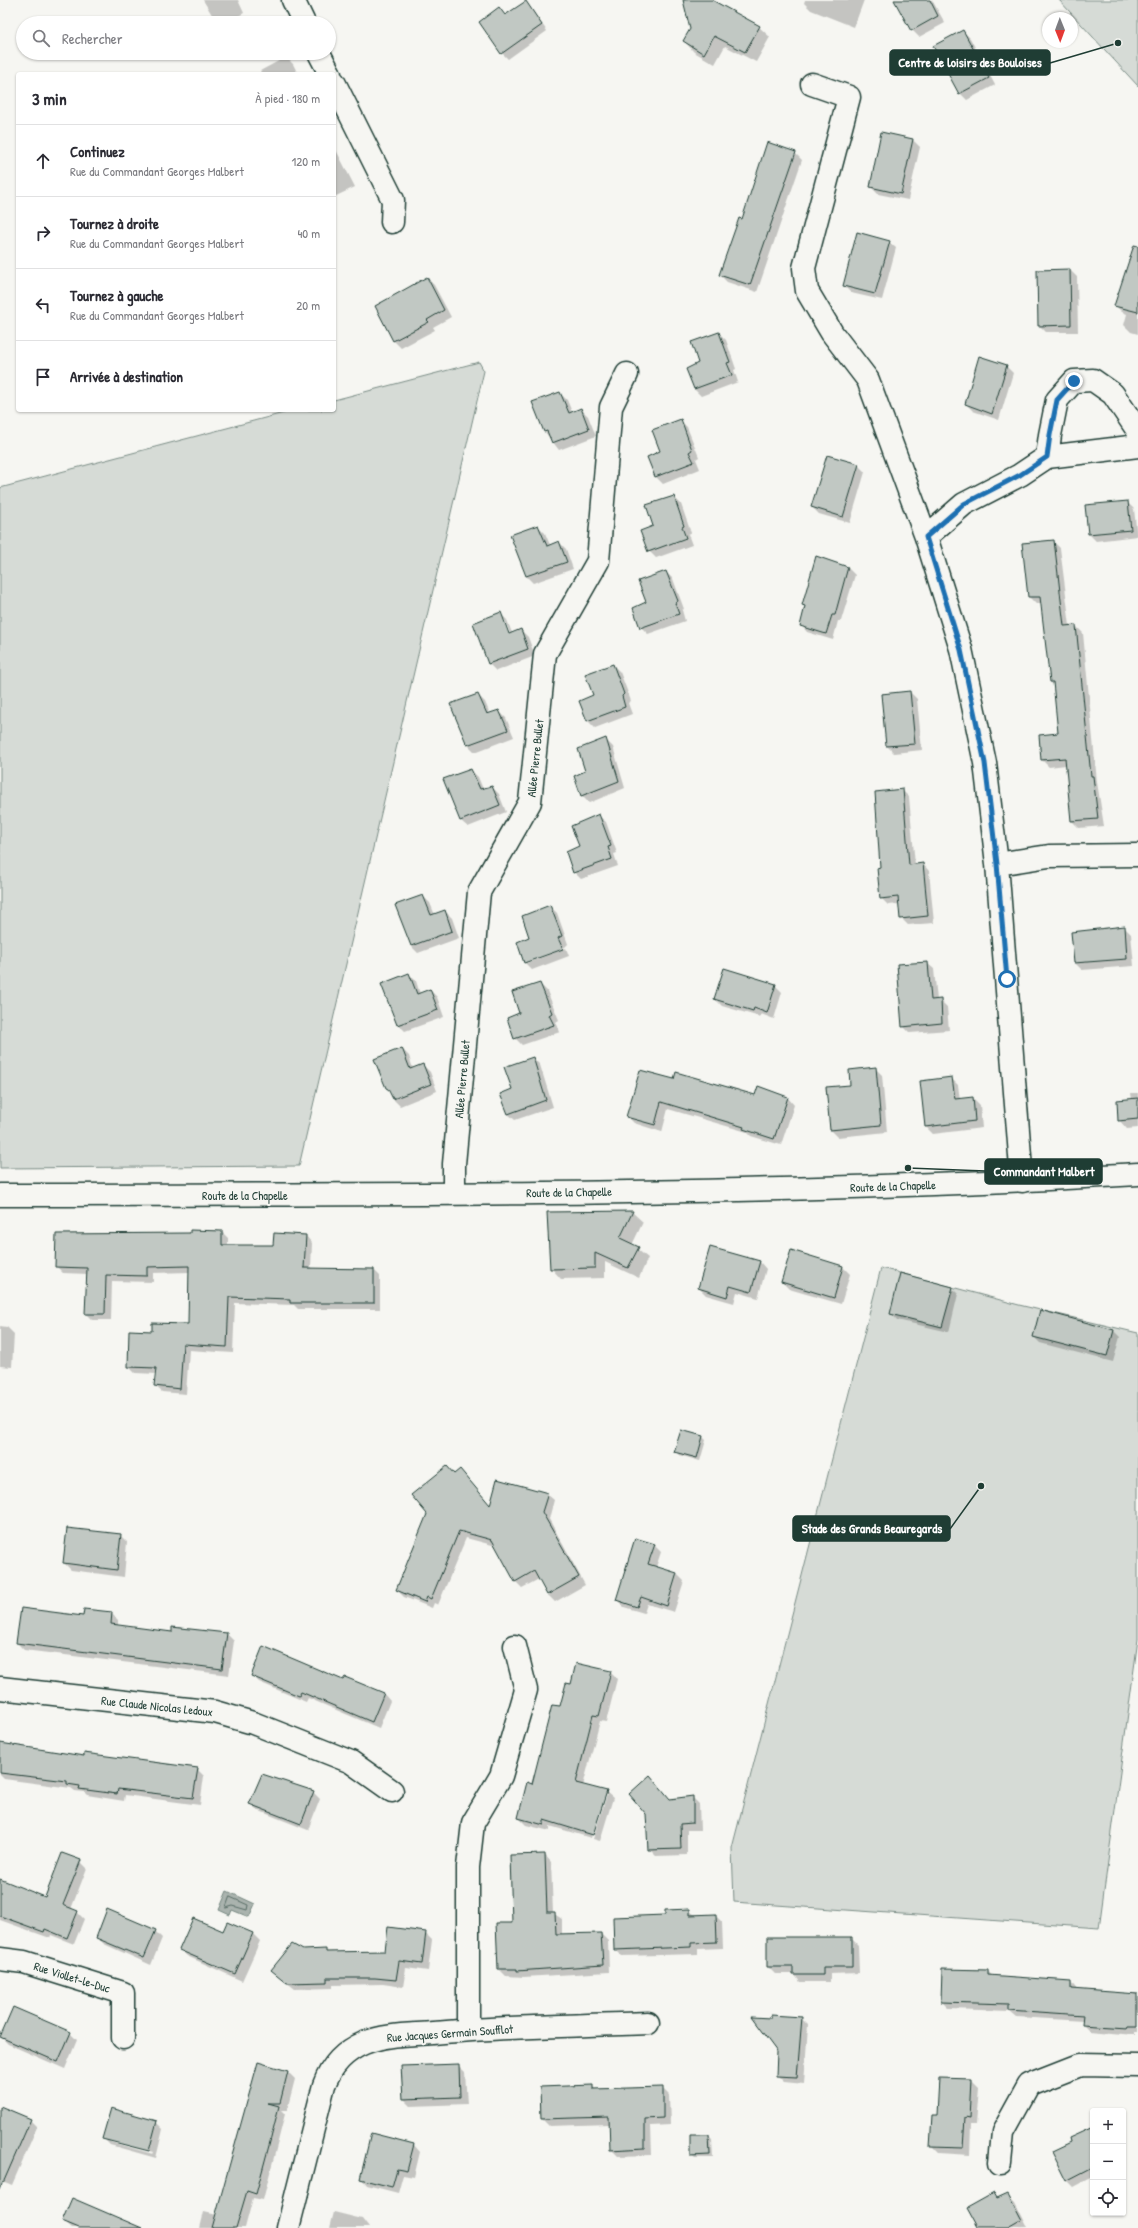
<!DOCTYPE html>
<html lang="fr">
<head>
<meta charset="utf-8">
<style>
  body { margin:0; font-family:"Patrick Hand",sans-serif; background:#f7f7f7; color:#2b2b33 }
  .controls { position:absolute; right:12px; bottom:12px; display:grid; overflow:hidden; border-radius:4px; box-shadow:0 1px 3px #0004 }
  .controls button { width:36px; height:36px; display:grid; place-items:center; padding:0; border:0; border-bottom:1px solid #e1e1e2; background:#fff; color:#2b2b33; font:20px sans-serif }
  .compass { position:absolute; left:1042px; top:12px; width:36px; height:36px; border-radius:50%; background:#fff; box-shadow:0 1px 3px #0004; rotate:179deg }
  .stop { position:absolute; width:12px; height:12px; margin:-9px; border:3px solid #1f6fb2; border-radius:50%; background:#fff }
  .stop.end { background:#1f6fb2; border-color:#fff; box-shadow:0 1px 4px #0008 }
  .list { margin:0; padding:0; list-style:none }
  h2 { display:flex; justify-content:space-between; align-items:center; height:52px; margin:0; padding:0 16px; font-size:17px }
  h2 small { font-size:13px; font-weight:400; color:#7c7c81 }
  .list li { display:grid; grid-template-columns:26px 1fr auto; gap:12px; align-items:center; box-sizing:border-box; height:72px; padding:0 16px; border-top:1px solid #e1e1e2 }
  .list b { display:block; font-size:15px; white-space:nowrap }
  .list p { margin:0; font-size:13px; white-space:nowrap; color:#7c7c81 }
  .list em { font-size:13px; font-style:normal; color:#7c7c81 }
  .icon { flex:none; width:22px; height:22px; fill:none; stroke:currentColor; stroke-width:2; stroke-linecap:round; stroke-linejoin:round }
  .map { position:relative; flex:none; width:1138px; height:2228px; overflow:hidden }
  .search { position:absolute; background:#fff; box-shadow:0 1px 3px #0004; left:16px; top:16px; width:320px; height:44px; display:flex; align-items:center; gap:10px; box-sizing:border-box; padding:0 14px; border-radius:22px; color:#7c7c81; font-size:15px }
  .panel { position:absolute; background:#fff; box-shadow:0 1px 3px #0004; left:16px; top:72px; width:320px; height:340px; border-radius:4px }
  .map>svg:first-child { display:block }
</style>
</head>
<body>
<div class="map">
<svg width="1138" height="2228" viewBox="0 0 1138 2228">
  <rect width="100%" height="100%" fill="#f6f6f2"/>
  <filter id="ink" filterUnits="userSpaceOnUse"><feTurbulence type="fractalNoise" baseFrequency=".025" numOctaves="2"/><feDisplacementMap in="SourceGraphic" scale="8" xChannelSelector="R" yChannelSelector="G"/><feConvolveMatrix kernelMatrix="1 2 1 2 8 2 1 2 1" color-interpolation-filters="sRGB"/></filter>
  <g filter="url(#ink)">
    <!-- green -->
    <path fill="#d6dbd6" stroke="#7a8c85" d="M1059 0H1138V86Z
      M479 362 484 371 299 1166 0 1168V488L295 410H334V400Z
      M881 1268 1019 1305 1138 1333V1639L1099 1928 734 1902 732 1848Z"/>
    <!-- water -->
    <path fill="#aab3ae" stroke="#72847d" d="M227 1891 255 1904 249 1917 232 1910 230 1915 219 1910Z"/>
    <!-- shadow -->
    <path fill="#0003" fill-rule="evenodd" d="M203 0H238L244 13 225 23H217Z
      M684 0H710L759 27 770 37 756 62 725 46 715 64 694 52 684 41 691 29Z
      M805 0H864L854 27 811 10 804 3Z
      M895 0H932L945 23 919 37 912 30Z
      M526 2 547 31 508 59 502 53 499 8 506 16Z
      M963 31 970 38 995 85 967 100 960 93Z
      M286 57 293 64 298 74H262L260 71Z
      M913 140 920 147 908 200 878 194 871 187Z
      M334 146 355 187 334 197Z
      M795 153 802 160 757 292 727 282 720 275 743 220Z
      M889 242 896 248 882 300 851 293 844 286Z
      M1070 270 1077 277 1078 332H1046L1039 325Z
      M427 278 434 285 451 317 433 327 435 330 401 348 394 341 377 306Z
      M1138 284V334L1131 332 1124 325 1127 314 1122 312 1115 305Z
      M719 333 726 340 736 369 734 370 738 382 701 396 694 389 700 363Z
      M1006 366 1013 373 999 420 973 411 966 404Z
      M560 393 567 400 572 412 581 409 588 416 596 436 559 450 545 432 534 403Z
      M680 420 687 427 699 457 696 459 700 469 663 484 656 477 648 457 661 452Z
      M858 465 865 472 850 523 819 514 812 507Z
      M674 497 681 504 691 533 688 534 692 545 656 558 649 551 654 527Z
      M1127 502 1134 509 1137 536 1096 541 1089 534 1086 506Z
      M538 526 545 533 550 545 559 542 566 549 573 569 533 583 526 576Z
      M1053 541 1060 548 1070 626H1076L1083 633 1097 782 1104 826 1079 828 1072 821 1066 765 1049 767 1042 760 1059 734 1055 686 1050 682 1042 604H1036L1029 597 1023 544Z
      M848 568 855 575 841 621H838L833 640 807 632 801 625 805 607 803 605Z
      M666 572 673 579 684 609 682 610 685 621 648 634 641 627 647 603Z
      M500 613 507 620 512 633 521 630 528 637 535 656 496 671 489 664 474 623ZM503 620H505L512 638 510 639Z
      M613 665 620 672 631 701 628 703 632 714 595 728 588 721 594 695Z
      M910 692 917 699 922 750 894 753 887 746 882 694Z
      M478 695 485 702 490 714 499 711 506 718 514 737 475 752 468 745Z
      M606 740 613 747 625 788 589 803 582 796 587 771Z
      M471 770 478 777 483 789 492 787 499 794 506 812 468 827 461 821Z
      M902 790 909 797 915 865 923 864 929 871 934 923 908 925 901 918 900 904 888 905 881 898 882 868Z
      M599 816 606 822 617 853 614 854 618 866 581 879 574 872 580 847Z
      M423 896 430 903 435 915 445 911 452 918 459 938 418 953 411 946Z
      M550 906 557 913 568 944 565 947 527 961V963L566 948 569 956 532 970 525 963 518 943 530 937Z
      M1124 927 1131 934 1134 966 1082 970 1075 963Z
      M927 963 934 969 937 1000H940L947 1007 949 1030 910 1033 903 1026Z
      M409 974 416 981 420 994 430 990 437 997 444 1017 405 1031 398 1024Z
      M540 984 547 991 559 1020 556 1022 560 1032 522 1045 515 1038 521 1014Z
      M775 985 782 992 774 1019 761 1014 760 1017 722 1006 715 999Z
      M402 1049 409 1056 413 1069 423 1065 430 1072 437 1091 400 1106 393 1099Z
      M533 1058 540 1065 553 1107 515 1120 508 1114 514 1090Z
      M875 1068 882 1075 887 1132 838 1137 831 1130 851 1086Z
      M951 1078 958 1085 960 1100 973 1098 980 1105 982 1128 933 1134 926 1127 921 1081Z
      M675 1081 755 1097 788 1098 794 1105 781 1145 751 1136 747 1132 668 1109 662 1132 634 1123 627 1116Z
      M1131 1093H1138V1128L1127 1129 1119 1120 1132 1100Z
      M632 1212 643 1222 632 1245 648 1258 639 1278 605 1262V1278L561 1279 551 1268Z
      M222 1232 228 1238V1246H274L306 1236 312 1243 311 1269 374 1270 380 1276V1309H298L294 1305 235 1303 233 1353 189 1350 186 1394 162 1392 155 1386 157 1374 135 1373 129 1367 153 1332 189 1325 190 1272 153 1273V1282L112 1281 111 1320H92L86 1314 88 1274 63 1273 56 1266 101 1236Z
      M791 1251 843 1267 850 1274 841 1304 789 1289 782 1282Z
      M760 1262 766 1269 758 1298 737 1292 734 1303 706 1295 699 1288Z
      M952 1288 958 1294 949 1332 897 1320 891 1313Z
      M0 1326 7 1327 14 1334 12 1367 0 1366Z
      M1114 1331 1120 1337 1113 1362 1040 1343 1034 1337Z
      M703 1437 706 1440 700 1461 679 1455 676 1452Z
      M454 1475 491 1506 547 1494 554 1500 549 1519 585 1585 555 1602 548 1595 539 1579 522 1588 515 1581 496 1546 466 1538 438 1605 434 1603 432 1608 404 1597 397 1590Z
      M120 1535 127 1542 124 1577 71 1570 64 1563Z
      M654 1545 661 1552 656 1567 677 1574 684 1581 674 1612 647 1604 644 1613 624 1607 617 1600Z
      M111 1613 118 1620V1626L173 1633V1628L227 1634 234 1641 229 1675 24 1650 17 1643 84 1618Z
      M610 1672 617 1679 606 1722 600 1721 583 1786 606 1792 613 1798 600 1841 593 1839 607 1795H604L591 1838 550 1826V1831L526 1825 519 1818 571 1685Z
      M252 1675 344 1681 384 1694 390 1701 379 1728 308 1698 306 1702 259 1682Z
      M0 1749 197 1769 204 1776 200 1805 125 1795 124 1801 87 1795 84 1792 75 1791 71 1788 4 1779 0 1775Z
      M313 1792 320 1799 308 1830 257 1810 250 1803Z
      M692 1797 699 1804 700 1830H687V1855L656 1856 649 1849 671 1800Z
      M545 1855 551 1862 553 1913 562 1919V1935L601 1934 608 1941 609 1972 524 1977 506 1976 499 1969 513 1924Z
      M80 1861 87 1868 71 1909 77 1912 84 1919 74 1944 51 1935 50 1938 0 1920V1880L45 1898Z
      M689 1910 696 1916 715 1915 722 1922 723 1948 698 1949V1954L622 1956 615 1949 666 1916Z
      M227 1923 253 1934 260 1941 242 1981 187 1956 180 1949 223 1932Z
      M155 1931 162 1938 151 1965 104 1944 97 1937Z
      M425 1933 432 1940 428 1971 406 1968 403 1987 383 1984 333 1985V1988L295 1989 280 1977 325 1950 328 1953 386 1952Z
      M851 1938 858 1945 859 1973 830 1974V1982H800L794 1974H775L768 1967Z
      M943 1970 988 1971 993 1977 1071 1982 1078 1991 1138 1995V2032H1135V2035L1090 2031 1083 2024V2021L1017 2017 1010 2011 949 2009 942 2002Z
      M801 2018 808 2025 804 2084 784 2082 777 2075Z
      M70 2033 77 2040 65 2069 8 2044 1 2037Z
      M258 2064 288 2072 295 2079 287 2110H281L285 2114 263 2200 253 2198 245 2228H200L204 2212 217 2215Z
      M458 2065 465 2072 467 2104 411 2106 404 2099Z
      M972 2080 979 2087 976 2125H971L970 2155 938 2153 931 2146 937 2117Z
      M592 2086 596 2090 662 2088 669 2095 670 2125 651 2126 652 2155 618 2156 611 2149 610 2124 549 2126 542 2119 541 2088Z
      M30 2120 37 2127 12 2185 0 2180Z
      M156 2122 163 2129 156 2158 110 2145 103 2138ZM110 2140 154 2152 153 2154 110 2142Z
      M1093 2128V2177L1074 2187 1067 2180 1072 2142Z
      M709 2136 712 2139 713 2158H695L691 2155Z
      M414 2145 420 2152 414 2177 403 2175 398 2193 367 2185 361 2178Z
      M1008 2194 1015 2201 1028 2227 979 2228 994 2195 998 2199Z
      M334 2212 362 2219 369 2228H330Z
      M64 2221 124 2228H72Z"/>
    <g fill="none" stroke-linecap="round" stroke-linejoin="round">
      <!-- shore -->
      <path stroke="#576c65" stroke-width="1" d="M230 1897 248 1905 247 1910 233 1906 226 1908Z"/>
    </g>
    <!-- building -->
    <path fill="#c1c8c3" stroke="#1f3d34" d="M683 0H712L760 26 745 52 714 36 704 54 683 41 690 29Z
      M894 0H930L938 16 911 31Z
      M526 1 542 25 501 54 479 22 499 7 505 15Z
      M963 30 989 78 959 94 933 46Z
      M881 132 913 139 901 194 870 187Z
      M767 142 796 152 750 285 719 275 739 218 742 219Z
      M857 232 890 241 875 294 843 286Z
      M1134 245 1138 246V312L1114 306Z
      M1070 269 1071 325 1038 326 1037 270Z
      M427 277 444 310 427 320 429 322 393 341 375 306Z
      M719 332 730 362 727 363 732 375 694 389 686 369 698 363 691 342Z
      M979 356 1007 365 992 414 965 404Z
      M560 392 569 413 581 408 589 429 552 443 547 431 544 432 532 402Z
      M681 419 692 450 689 452 694 462 655 477 647 457 660 451 652 430Z
      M827 455 859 464 843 517 811 507Z
      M674 496 684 526 682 527 686 538 648 552 640 531 653 526 646 505Z
      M1128 501 1131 530 1088 534 1085 505Z
      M538 525 547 546 559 541 567 562 526 576 510 535Z
      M1054 540 1064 626 1076 625 1091 776H1093L1098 819 1071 821 1065 758 1041 760 1039 735 1058 733 1053 682H1050L1040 597H1028L1022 543Z
      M816 556 848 567 835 615H832L826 634 800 626 805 606 802 605Z
      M666 571 678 601 675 603 679 614 640 628 633 608 646 602 638 581Z
      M501 612 509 634 521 629 528 649 488 664 473 623Z
      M613 664 624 694 622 696 625 707 587 721 579 701 593 695 585 674Z
      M910 691 915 744 886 746 881 694Z
      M478 694 487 714 499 710 508 730 467 745 450 704Z
      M606 738 619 781 581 796 574 776 585 771 578 749Z
      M471 769 480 789 492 786 500 805 460 821 443 779Z
      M903 789 909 865 923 863 928 916 900 919 898 897 880 899 877 868 880 867 875 792Z
      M599 814 611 846 608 847 612 859 573 873 566 852 579 846 571 826Z
      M423 895 431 915 445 910 452 931 411 946 395 905Z
      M550 905 562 936 558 938 563 949 524 963 517 942 529 937 522 916Z
      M1125 926 1127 959 1074 963 1071 932Z
      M928 962 931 1000 941 999 942 1023 902 1027 897 964Z
      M724 968 776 984 767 1013 754 1008 753 1011 714 999Z
      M409 973 417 994 430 989 438 1010 397 1025 381 984Z
      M540 983 552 1013 549 1015 554 1025 514 1039 507 1018 519 1013 512 992Z
      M402 1048 410 1069 423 1064 431 1084 393 1099 388 1089 386 1088 374 1059Z
      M533 1057 546 1100 508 1114 500 1094 512 1089 504 1067Z
      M876 1067 881 1125 830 1130 826 1087 850 1085 849 1070Z
      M640 1070 674 1079 676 1072 755 1095 758 1086 788 1097 774 1139 743 1129 744 1127 661 1102 655 1125 626 1117Z
      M952 1077 955 1099 973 1097 975 1121 925 1127 920 1081Z
      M1138 1098V1119L1118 1121 1117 1100Z
      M633 1211 620 1238 639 1247 628 1268 595 1253V1268L550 1269 547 1212Z
      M190 1230 222 1231V1245H273L274 1233 306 1235 304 1268 374 1269V1303H290V1299L229 1297 227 1347 183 1344 180 1389 154 1386 156 1368 128 1367 129 1330 152 1331V1323L188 1324 189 1266 147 1267V1276L106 1275 105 1314H85L87 1268 55 1267 56 1234 190 1233Z
      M710 1247 760 1261 751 1292 730 1286 727 1297 698 1288Z
      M791 1250 843 1266 834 1298 781 1282Z
      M900 1273 953 1287 942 1327 890 1314Z
      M1040 1310 1114 1330 1107 1356 1033 1337Z
      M681 1430 703 1436 697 1458 674 1452Z
      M447 1466 454 1474 460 1469 490 1505 497 1479 548 1493 542 1512 579 1577 547 1595 534 1571 515 1582 492 1540 459 1531 431 1599 427 1597 425 1602 396 1590 427 1514 411 1495Z
      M67 1528 121 1534 117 1570 63 1563Z
      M635 1538 655 1544 648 1564 677 1573 667 1606 641 1597 637 1607 616 1600Z
      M21 1608 83 1616 84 1609 112 1612 111 1624 172 1632V1627L227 1633 222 1669 16 1643Z
      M263 1646 343 1680 345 1677 384 1693 372 1722 301 1692 299 1696 251 1676Z
      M576 1663 611 1671 599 1716 593 1715 576 1783 607 1791 593 1835 544 1820V1825L518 1818 527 1782 532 1784 552 1705 560 1706 566 1683 571 1684Z
      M0 1743 84 1756V1753L198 1768 193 1798 118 1789 117 1794 79 1789 80 1786 67 1784V1781L0 1773Z
      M262 1774 314 1791 301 1824 249 1804Z
      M650 1775 670 1799 693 1796V1823L680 1824 681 1849 648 1850 646 1814 629 1794Z
      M62 1853 81 1860 63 1905 78 1911 67 1938 45 1929 44 1932 0 1916V1879L45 1897Z
      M545 1854 547 1912H555L556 1934 601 1933 603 1965 517 1971V1969H498L496 1923H512L510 1855Z
      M107 1909 156 1930 144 1958 96 1938Z
      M690 1909V1915L716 1914 717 1942 691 1943V1947L614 1950 613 1917 665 1915V1910Z
      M193 1918 223 1931 227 1922 253 1933 235 1974 179 1950Z
      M388 1927 426 1932 422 1964 399 1961 396 1980 375 1978H327V1982L287 1983 271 1970 292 1944 303 1950 326 1949V1952L385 1951Z
      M767 1937H852V1967H823V1975H793V1967H767Z
      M942 1969 988 1970V1975L1071 1981V1989L1138 1994V2026H1129L1128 2028 1082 2025 1083 2015 1009 2010V2004L941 2002Z
      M13 2007 71 2032 58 2062 0 2037Z
      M771 2015 802 2017 797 2077 776 2076 777 2052 751 2017 771 2018Z
      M258 2062 288 2071 280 2103H268L279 2106 271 2138 256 2194 247 2191 236 2228H212Z
      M459 2064 460 2097 403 2099 401 2066Z
      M939 2078 972 2079 970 2119 965 2118 963 2148 930 2147 932 2116H937Z
      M593 2085V2089L663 2087V2118L645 2119V2148L610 2150 609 2117 541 2119 540 2087Z
      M0 2106 31 2119 0 2190Z
      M111 2108 157 2121 149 2151 102 2139Z
      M1093 2127V2167L1066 2181 1051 2151 1070 2142 1069 2138Z
      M371 2133 414 2144 407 2171 397 2169 392 2187 360 2179Z
      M690 2135H709L710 2155 690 2156Z
      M994 2193 997 2198 1008 2193 1022 2220 1008 2228H978L967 2208Z
      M72 2198 142 2228H79L62 2221Z"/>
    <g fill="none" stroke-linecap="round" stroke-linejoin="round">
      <defs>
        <path id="minor" d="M293 0 304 23
          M319 53 330 74
          M334 82 393 200 392 222
          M812 84 849 97 804 268 807 291 832 333 868 380 926 537
          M1047 457 1050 435 1057 400 1074 381 1093 380 1113 394 1138 431
          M997 864 1049 856 1138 855
          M1022 1181 997 864 985 763 961 649 926 537 964 504 1020 475 1047 457 1138 446
          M454 1193V1164L479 892 530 802 545 654 598 561 611 407 627 374
          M0 1688 215 1712 253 1723 351 1762 392 1791
          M0 1959 24 1962 123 1993V2038
          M468 2029V1867L473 1823 501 1776 526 1690 515 1646
          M1000 2163 1003 2132 1029 2085 1080 2065 1138 2066
          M288 2228 324 2085C331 2066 345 2051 364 2043 386 2034 410 2035 433 2033 504 2026 577 2026 648 2023"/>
        <path id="secondary" d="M0 1195C379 1194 759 1197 1138 1174"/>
      </defs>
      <!-- minor casing -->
      <use href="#minor" stroke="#1f3d34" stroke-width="25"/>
      <!-- secondary casing -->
      <use href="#secondary" stroke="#1f3d34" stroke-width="25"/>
      <!-- minor -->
      <use href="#minor" stroke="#f6f6f2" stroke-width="22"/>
      <!-- secondary -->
      <use href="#secondary" stroke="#f6f6f2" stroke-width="22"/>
    </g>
  </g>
  <g fill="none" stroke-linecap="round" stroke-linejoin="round" filter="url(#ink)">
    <!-- route -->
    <path stroke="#1f6fb2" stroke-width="5" d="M1007 979 997 864 985 763 961 650 926 537 964 504 1020 475 1047 457 1050 435 1057 400 1074 381"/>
  </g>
  <g text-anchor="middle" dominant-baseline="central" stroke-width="4" stroke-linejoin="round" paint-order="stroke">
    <!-- street labels -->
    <g font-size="12" fill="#1f3d34" stroke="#f6f6f2">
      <text transform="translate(535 758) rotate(-84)">Allée Pierre Bullet</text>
      <text transform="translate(462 1079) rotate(-85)">Allée Pierre Bullet</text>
      <text transform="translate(893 1186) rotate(-2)">Route de la Chapelle</text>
      <text transform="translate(569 1192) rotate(-1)">Route de la Chapelle</text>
      <text x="245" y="1195">Route de la Chapelle</text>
      <text transform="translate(157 1706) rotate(6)">Rue Claude Nicolas Ledoux</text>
      <text transform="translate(72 1977) rotate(17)">Rue Viollet-le-Duc</text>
      <text transform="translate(450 2033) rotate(-4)">Rue Jacques Germain Soufflot</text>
    </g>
  </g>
  <!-- callouts -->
  <path fill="none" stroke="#1f3d34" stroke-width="1.5" d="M1118 43L1050 63M908 1168L985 1171M981 1486L950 1529"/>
  <g fill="#1f3d34" stroke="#f6f6f2" stroke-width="1.5">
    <circle cx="1118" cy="43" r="4"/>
    <circle cx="908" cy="1168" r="4"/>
    <circle cx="981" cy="1486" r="4"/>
  </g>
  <g fill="#1f3d34" stroke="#1f3d34" stroke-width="1.5">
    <rect x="890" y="50" width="160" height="25" rx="4"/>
    <rect x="985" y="1159" width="117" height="25" rx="4"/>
    <rect x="793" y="1516" width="157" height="25" rx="4"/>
  </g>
  <g font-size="13" text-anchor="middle" font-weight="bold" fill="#fff">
    <text x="970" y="67">Centre de loisirs des Bouloises</text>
    <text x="1044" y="1176">Commandant Malbert</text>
    <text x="872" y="1533">Stade des Grands Beauregards</text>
  </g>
</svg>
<div class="controls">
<button>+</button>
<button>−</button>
<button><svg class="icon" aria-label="locate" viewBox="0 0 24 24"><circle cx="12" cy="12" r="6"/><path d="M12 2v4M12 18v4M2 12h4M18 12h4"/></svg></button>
</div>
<svg class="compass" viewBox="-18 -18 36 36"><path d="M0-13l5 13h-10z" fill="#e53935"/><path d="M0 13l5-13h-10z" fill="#7c7c81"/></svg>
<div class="stop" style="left:1007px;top:979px"></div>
<div class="stop end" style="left:1074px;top:381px"></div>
<div class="search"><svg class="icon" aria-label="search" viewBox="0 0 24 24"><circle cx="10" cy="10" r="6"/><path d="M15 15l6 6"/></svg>Rechercher</div>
<section class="panel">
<h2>3 min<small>À pied · 180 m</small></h2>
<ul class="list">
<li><svg class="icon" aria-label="ahead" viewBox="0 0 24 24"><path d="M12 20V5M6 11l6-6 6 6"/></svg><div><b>Continuez</b><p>Rue du Commandant Georges Malbert</p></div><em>120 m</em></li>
<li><svg class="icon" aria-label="right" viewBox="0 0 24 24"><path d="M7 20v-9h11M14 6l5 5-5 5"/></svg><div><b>Tournez à droite</b><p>Rue du Commandant Georges Malbert</p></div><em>40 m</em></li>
<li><svg class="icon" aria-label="left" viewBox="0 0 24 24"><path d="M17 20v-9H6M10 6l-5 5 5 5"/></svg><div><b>Tournez à gauche</b><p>Rue du Commandant Georges Malbert</p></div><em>20 m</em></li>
<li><svg class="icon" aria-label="arrive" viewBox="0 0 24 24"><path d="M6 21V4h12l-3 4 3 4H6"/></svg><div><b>Arrivée à destination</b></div></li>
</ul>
</section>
</div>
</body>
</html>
